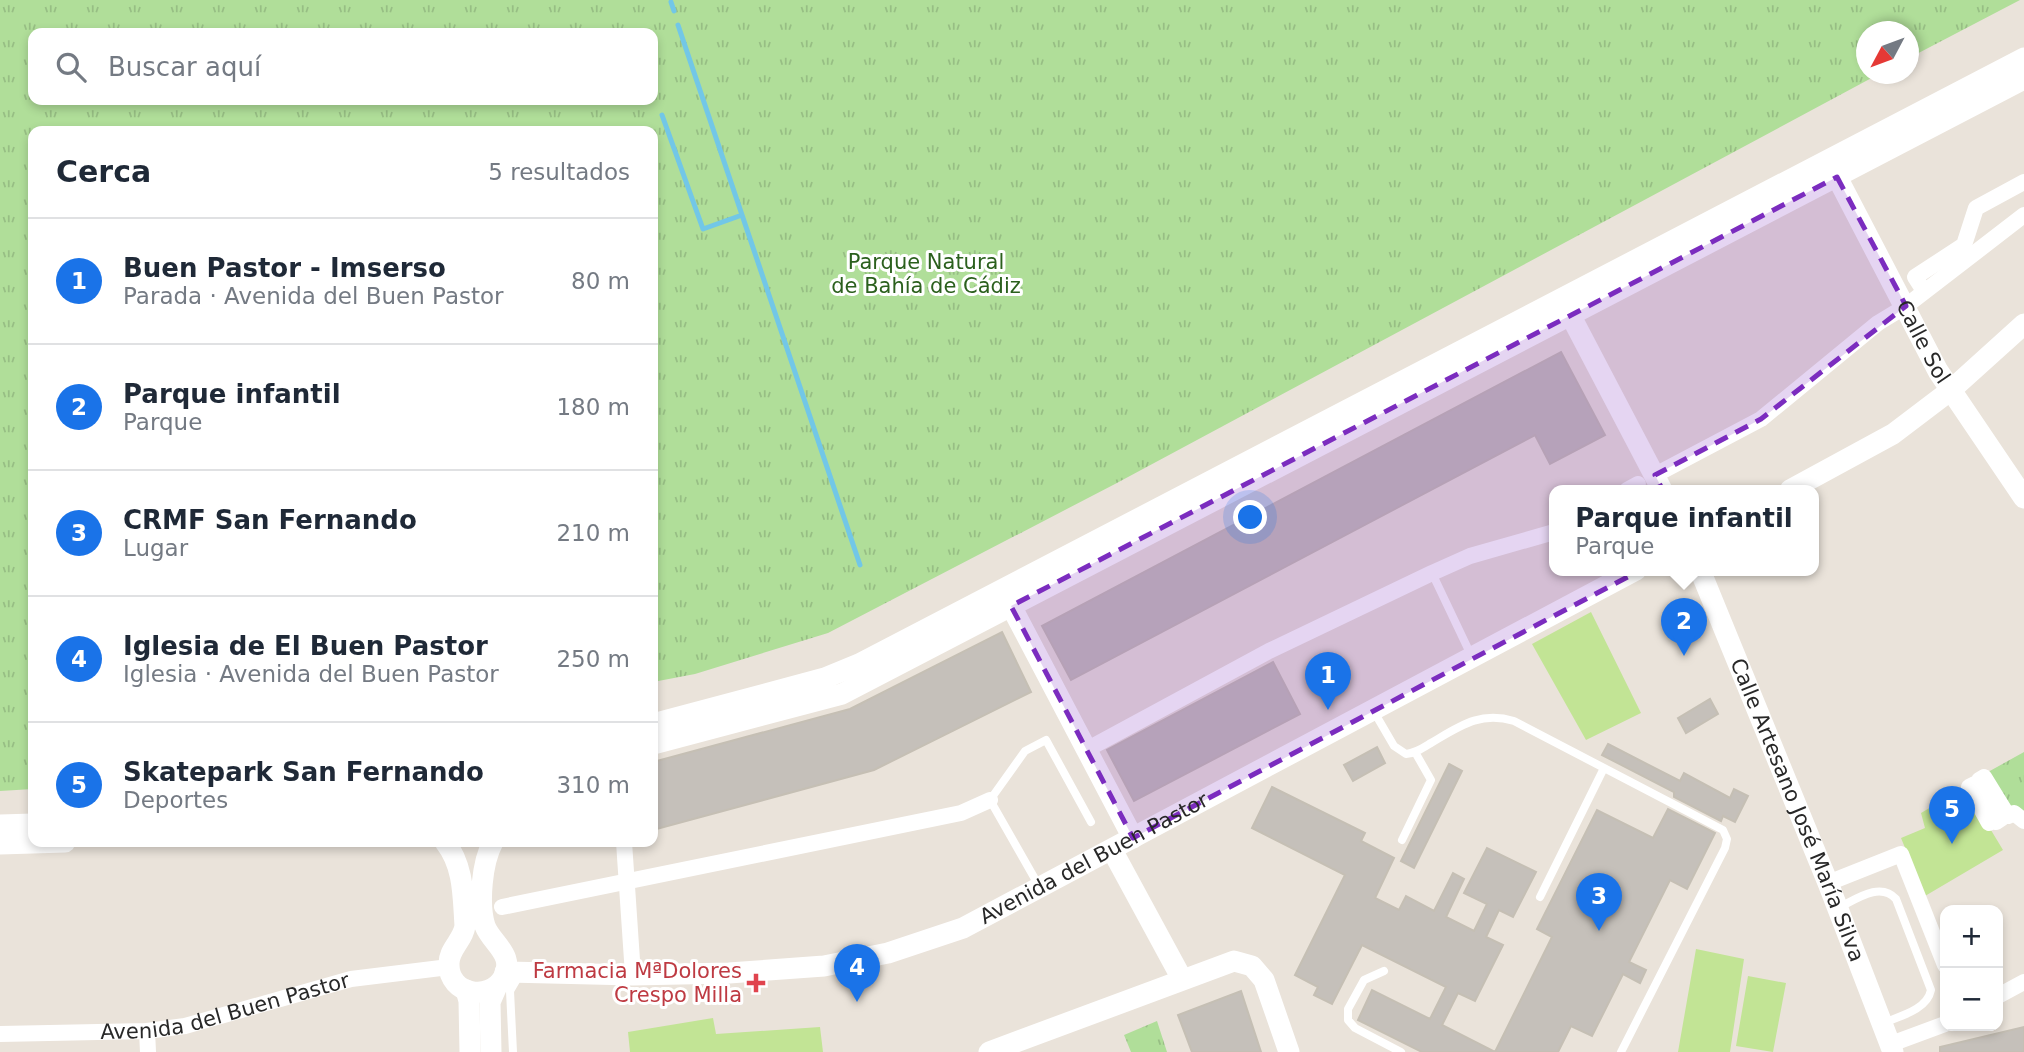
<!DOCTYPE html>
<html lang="es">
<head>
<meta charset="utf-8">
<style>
  body { margin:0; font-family:"DejaVu Sans",sans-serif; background:#f2f2f3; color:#1f2937 }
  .controls { position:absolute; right:21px; bottom:21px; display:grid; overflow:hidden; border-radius:14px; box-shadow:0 4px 10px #0003 }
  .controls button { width:63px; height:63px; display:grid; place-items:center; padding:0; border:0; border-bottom:2px solid #e0e1e3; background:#fff; color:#1f2937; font:35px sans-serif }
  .compass { position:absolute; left:1856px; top:21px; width:63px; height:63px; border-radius:50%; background:#fff; box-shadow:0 4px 10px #0003; rotate:229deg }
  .you { position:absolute; left:1251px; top:518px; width:24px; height:24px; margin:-18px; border:5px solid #fff; border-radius:50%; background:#1a73e8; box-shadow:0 0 0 10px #1a73e833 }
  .badge { display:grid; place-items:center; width:46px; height:46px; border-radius:50%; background:#1a73e8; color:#fff; font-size:23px; font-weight:700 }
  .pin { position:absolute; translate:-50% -58px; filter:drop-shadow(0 2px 4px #0008) }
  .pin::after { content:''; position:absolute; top:37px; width:24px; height:21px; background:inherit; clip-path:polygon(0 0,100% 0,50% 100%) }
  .popup { position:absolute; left:1549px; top:485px; width:270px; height:91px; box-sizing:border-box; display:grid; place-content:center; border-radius:14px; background:#fff; filter:drop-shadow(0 2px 5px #0005); font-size:23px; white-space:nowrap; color:#747a83 }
  .popup b { font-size:26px; color:#1f2937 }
  .popup::after { content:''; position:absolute; left:50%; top:100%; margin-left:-14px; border:14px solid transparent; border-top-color:#fff }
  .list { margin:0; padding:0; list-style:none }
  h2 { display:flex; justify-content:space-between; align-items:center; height:91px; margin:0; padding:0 28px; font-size:30px }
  h2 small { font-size:23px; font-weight:400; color:#747a83 }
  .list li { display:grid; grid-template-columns:46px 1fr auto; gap:21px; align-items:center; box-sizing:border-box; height:126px; padding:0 28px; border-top:2px solid #e0e1e3 }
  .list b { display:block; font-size:26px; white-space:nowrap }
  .list p { margin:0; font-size:23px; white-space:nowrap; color:#747a83 }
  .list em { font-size:23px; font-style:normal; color:#747a83 }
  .icon { flex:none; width:38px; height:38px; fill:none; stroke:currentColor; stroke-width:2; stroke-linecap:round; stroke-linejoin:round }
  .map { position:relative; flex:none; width:2024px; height:1052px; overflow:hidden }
  .search { position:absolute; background:#fff; box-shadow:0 4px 10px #0003; left:28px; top:28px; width:630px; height:77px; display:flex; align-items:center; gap:18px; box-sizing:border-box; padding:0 24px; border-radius:14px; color:#747a83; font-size:26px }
  .panel { position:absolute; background:#fff; box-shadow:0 4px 10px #0003; left:28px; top:126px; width:630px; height:721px; border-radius:14px }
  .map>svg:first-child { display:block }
</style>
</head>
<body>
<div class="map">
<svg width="2024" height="1052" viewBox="0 0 2024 1052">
  <defs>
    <pattern id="park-tufts" width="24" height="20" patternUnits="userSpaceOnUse" patternTransform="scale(1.75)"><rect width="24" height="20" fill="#b0de99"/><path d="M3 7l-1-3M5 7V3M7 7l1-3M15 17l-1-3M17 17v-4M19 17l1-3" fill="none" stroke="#97be84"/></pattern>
  </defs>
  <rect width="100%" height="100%" fill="#eae3da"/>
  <!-- park -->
  <path fill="url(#park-tufts)" fill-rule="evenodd" d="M0 0H2020L1909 58V32H1867V74H1879L1115 484 828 633 695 674 653 682V131H33V789L0 791ZM33 33H653V100H33Z
    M2024 752V821L2014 813 1988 772Z
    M1157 1021 1167 1052H1131L1124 1035Z"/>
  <!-- pitch -->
  <path fill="#c2e495" d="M1591 612 1641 713 1586 740 1532 644Z
    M1965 787 2003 850 1925 896 1901 838 1925 828 1921 813Z
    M1696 949 1744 959 1730 1052H1678Z
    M1748 976 1786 983 1773 1052 1736 1046Z
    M713 1018 716 1034 820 1027 823 1052H630L628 1032Z"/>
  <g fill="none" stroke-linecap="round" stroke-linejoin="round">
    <!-- stream -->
    <path stroke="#72c7e7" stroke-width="5" d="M671 2 674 11
      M678 25 860 565
      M662 115 703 229 742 215"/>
  </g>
  <!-- building -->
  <path fill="#c5c0ba" stroke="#c5bfb4" stroke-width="2" d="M1561 352 1605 435 1550 464 1535 435 1071 680 1042 626Z
    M1002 632 1031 692 874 770 653 830V762L850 709Z
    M1273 662 1300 714 1134 801 1107 750Z
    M1710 699 1718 714 1686 733 1678 718Z
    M1608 744 1680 781 1684 773 1730 798 1734 789 1748 796 1735 822 1723 816 1721 821 1674 797V792L1602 755Z
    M1377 747 1385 763 1353 781 1344 765Z
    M1449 764 1462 771 1414 868 1401 861Z
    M1272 787 1365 833 1361 841 1394 858 1375 898 1399 910 1406 896 1434 911 1453 873 1464 879 1446 917 1474 931 1487 904 1464 893 1487 848 1536 872 1513 917 1499 910 1486 937 1503 945 1475 1001 1458 993 1442 1025 1495 1052 1552 937 1537 929 1597 810 1653 838 1668 809 1715 833 1687 889 1670 880 1629 962 1646 970 1640 983 1623 974 1592 1036 1571 1026 1558 1052H1422L1358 1020 1372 990 1430 1019 1446 987 1362 945 1332 1004 1314 995 1318 987 1295 975 1345 875 1252 828Z
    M1241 991 1261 1052H1192L1178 1015Z
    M2024 1027V1052H1940V1047Z"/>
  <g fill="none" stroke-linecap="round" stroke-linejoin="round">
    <!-- lane -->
    <path stroke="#fff" stroke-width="8" d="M1432 573 1471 655
      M1373 710 1394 746 1406 754C1416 753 1423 748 1431 743 1460 726 1480 711 1514 721L1723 830 1727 839 1725 848 1621 1052
      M1402 840 1431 780 1415 752
      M1039 886 990 800 1025 751 1046 740 1091 822
      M1540 897 1604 768
      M1838 908C1855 900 1880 881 1896 899L1931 990C1927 1010 1900 1016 1883 1023
      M1384 971 1364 980 1348 1009V1020L1355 1028 1401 1052
      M513 1052 510 991 520 974"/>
    <!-- street -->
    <g stroke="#fff" stroke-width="16">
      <path d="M1924 291 1915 277 1964 245 1976 208 2024 182"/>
      <path d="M1655 475 1761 419 1878 323 1906 306 2024 215"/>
      <path d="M1627 490 1638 484"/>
      <path d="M1086 750 1269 651 1432 573 1470 556 1554 532"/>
      <path d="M1989 823 1969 787 1975 784 1996 822 2002 818 1979 780 1984 777 2008 816 2014 813 2024 821"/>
      <path d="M624 842 633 975"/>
      <path d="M1828 883 1901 854 1945 965"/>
      <path d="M502 907 961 813 990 800"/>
      <path d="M1998 996 2024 982"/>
      <path d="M147 1031 148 1052"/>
      <path id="s1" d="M0 1034 147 1031 185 1026 351 979 449 967"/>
      <path d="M1891 1044 1945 1024"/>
    </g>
    <!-- secondary -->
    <g stroke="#fff" stroke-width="21">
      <path id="s2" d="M1837 177 1938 371 2024 498"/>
      <path d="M1564 303 1662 490"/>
      <path d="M1790 490 1893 434 1951 390 2024 324"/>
      <path id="s3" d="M1700 570 1828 883 1893 1052"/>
      <path d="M1011 606 1133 838"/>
      <path d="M653 724 825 678 859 664 2024 58"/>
      <path d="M653 744 842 694 2024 79"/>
      <path d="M0 825 33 824"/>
      <path d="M445 842C464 866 463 896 465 926 463 941 448 949 449 965 449 994 489 1002 503 978 516 955 492 944 485 926 478 904 482 862 493 842"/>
      <path d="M0 844 65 842"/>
      <path d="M1112 850 1182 979"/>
      <path id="s4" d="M505 972 633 975 729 973 824 966 888 953 963 928 1636 570"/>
      <path d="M466 990 469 1001 470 1052"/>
      <path d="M491 1052 490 1002 497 986"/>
      <path d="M989 1052 1234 961 1252 966 1264 980 1289 1052"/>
    </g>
  </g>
  <!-- marked area -->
  <path fill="#7b2cbf" fill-opacity="0.2" stroke="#7b2cbf" stroke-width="5" stroke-dasharray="14 9" stroke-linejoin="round" d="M1837 177 1906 306 1761 419 1655 475 1690 544 1133 838 1011 606Z"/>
  <!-- markers -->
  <path fill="#e0444e" stroke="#fff" stroke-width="2.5" d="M752.5 972.5h7v7h7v7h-7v7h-7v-7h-7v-7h7z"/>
  <g text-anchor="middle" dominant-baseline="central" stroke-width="6" stroke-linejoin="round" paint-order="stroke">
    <!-- park labels -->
    <g font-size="21" fill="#2b601d" stroke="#fff">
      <text x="926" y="262">Parque Natural<tspan x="926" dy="24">de Bahía de Cádiz</tspan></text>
    </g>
    <!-- street labels -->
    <g font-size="21" fill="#282828" stroke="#fff">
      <text stroke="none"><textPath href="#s2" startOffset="186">Calle Sol</textPath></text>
      <text stroke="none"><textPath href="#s3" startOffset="259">Calle Artesano José María Silva</textPath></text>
      <text stroke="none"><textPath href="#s4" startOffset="612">Avenida del Buen Pastor</textPath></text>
      <text stroke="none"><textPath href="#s1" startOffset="228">Avenida del Buen Pastor</textPath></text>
    </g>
    <!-- health labels -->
    <g font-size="21" fill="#be3a42" stroke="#fff" text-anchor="end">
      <text x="742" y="971">Farmacia MªDolores<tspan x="742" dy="24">Crespo Milla</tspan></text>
    </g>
  </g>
</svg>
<div class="controls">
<button>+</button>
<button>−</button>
</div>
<svg class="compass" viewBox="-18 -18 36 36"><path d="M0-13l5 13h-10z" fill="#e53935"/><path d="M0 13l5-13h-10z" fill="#747a83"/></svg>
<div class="you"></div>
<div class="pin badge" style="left:1328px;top:710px">1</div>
<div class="pin badge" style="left:1684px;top:656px">2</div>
<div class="popup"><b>Parque infantil</b>Parque</div>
<div class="pin badge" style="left:1599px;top:931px">3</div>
<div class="pin badge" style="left:857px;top:1002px">4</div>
<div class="pin badge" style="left:1952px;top:844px">5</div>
<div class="search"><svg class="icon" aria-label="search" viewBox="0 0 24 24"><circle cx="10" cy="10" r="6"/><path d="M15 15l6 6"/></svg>Buscar aquí</div>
<section class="panel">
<h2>Cerca<small>5 resultados</small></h2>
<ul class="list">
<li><span class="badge">1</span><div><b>Buen Pastor - Imserso</b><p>Parada · Avenida del Buen Pastor</p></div><em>80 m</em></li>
<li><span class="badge">2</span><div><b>Parque infantil</b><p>Parque</p></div><em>180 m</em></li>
<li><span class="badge">3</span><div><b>CRMF San Fernando</b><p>Lugar</p></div><em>210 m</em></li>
<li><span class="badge">4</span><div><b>Iglesia de El Buen Pastor</b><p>Iglesia · Avenida del Buen Pastor</p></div><em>250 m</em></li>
<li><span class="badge">5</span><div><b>Skatepark San Fernando</b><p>Deportes</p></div><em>310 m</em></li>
</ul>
</section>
</div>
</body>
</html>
